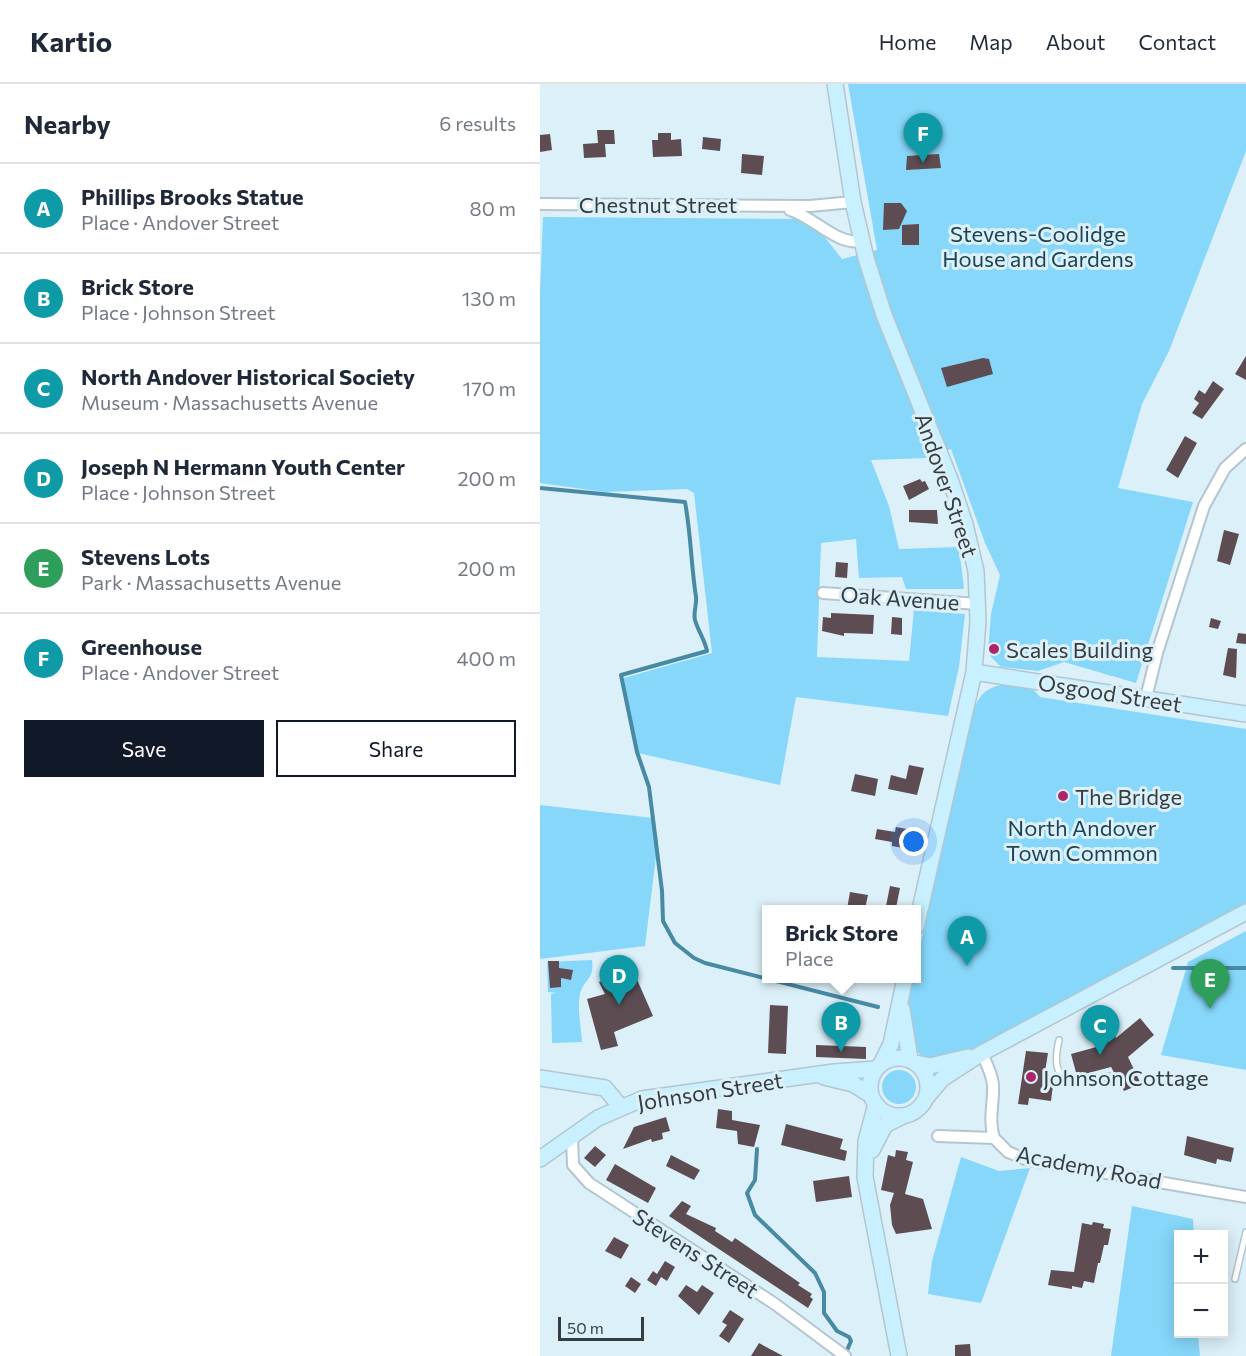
<!DOCTYPE html>
<html lang="en">
<head>
<meta charset="utf-8">
<style>
  body { margin:0; font-family:Commissioner,sans-serif; background:#f6f6f7; color:#1f2937 }
  .controls { position:absolute; right:18px; bottom:18px; display:grid; overflow:hidden; border-radius:0px; box-shadow:0 3px 15px #0003 }
  .controls button { width:54px; height:54px; display:grid; place-items:center; padding:0; border:0; border-bottom:2px solid #e0e1e3; background:#fff; color:#1f2937; font:30px sans-serif }
  .scale { position:absolute; left:18px; bottom:15px; width:86px; box-sizing:border-box; padding-left:6px; border:3px solid #363d41; border-top:0; font-size:16px; line-height:21px; white-space:nowrap; color:#363d41; -webkit-text-stroke:4px #dcf0f9; paint-order:stroke }
  .you { position:absolute; left:374px; top:758px; width:21px; height:21px; margin:-15px; border:4px solid #fff; border-radius:50%; background:#1a73e8; box-shadow:0 0 0 9px #1a73e833 }
  .badge { display:grid; place-items:center; width:39px; height:39px; border-radius:50%; background:#111827; color:#fff; font-size:20px; font-weight:700 }
  .pin { position:absolute; translate:-50% -50px; filter:drop-shadow(0 2px 3px #0008) }
  .pin::after { content:''; position:absolute; top:32px; width:21px; height:18px; background:inherit; clip-path:polygon(0 0,100% 0,50% 100%) }
  .popup { position:absolute; left:222px; top:821px; width:159px; height:78px; box-sizing:border-box; display:grid; place-content:center; border-radius:0px; background:#fff; filter:drop-shadow(0 2px 4px #0005); font-size:20px; white-space:nowrap; color:#747a83 }
  .popup b { font-size:22px; color:#1f2937 }
  .popup::after { content:''; position:absolute; left:50%; top:100%; margin-left:-12px; border:12px solid transparent; border-top-color:#fff }
  .list { margin:0; padding:0; list-style:none }
  h2 { display:flex; justify-content:space-between; align-items:center; height:78px; margin:0; padding:0 24px; font-size:26px }
  h2 small { font-size:20px; font-weight:400; color:#747a83 }
  .list li { display:grid; grid-template-columns:39px 1fr auto; gap:18px; align-items:center; box-sizing:border-box; height:90px; padding:0 24px; border-top:2px solid #e0e1e3 }
  .list b { display:block; font-size:22px; white-space:nowrap }
  .list p { margin:0; font-size:20px; white-space:nowrap; color:#747a83 }
  .list em { font-size:20px; font-style:normal; color:#747a83 }
  .actions { display:flex; gap:12px; padding:18px 24px }
  .actions a { flex:1; padding:14px 0; border:2px solid #111827; border-radius:0px; text-align:center; font-size:21px; color:#111827 }
  .actions .main { background:#111827; color:#fff }
  .map { position:relative; flex:none; width:706px; height:1272px; overflow:hidden }
  header { display:flex; align-items:center; gap:36px; box-sizing:border-box; height:84px; padding:0 30px; background:#fff; border-bottom:2px solid #e0e1e3 }
  header strong { font-size:28px }
  nav { display:flex; gap:33px; margin-inline-start:auto; font-size:21px }
  main { display:flex }
  aside { flex:1; background:#fff }
  .map>svg:first-child { display:block }
</style>
</head>
<body>
<header>
<strong>Kartio</strong>
<nav><a>Home</a><a>Map</a><a>About</a><a>Contact</a></nav>
</header>
<main>
<aside>
<h2>Nearby<small>6 results</small></h2>
<ul class="list">
<li><span class="badge" style="background:#0f9aa8">A</span><div><b>Phillips Brooks Statue</b><p>Place · Andover Street</p></div><em>80 m</em></li>
<li><span class="badge" style="background:#0f9aa8">B</span><div><b>Brick Store</b><p>Place · Johnson Street</p></div><em>130 m</em></li>
<li><span class="badge" style="background:#0f9aa8">C</span><div><b>North Andover Historical Society</b><p>Museum · Massachusetts Avenue</p></div><em>170 m</em></li>
<li><span class="badge" style="background:#0f9aa8">D</span><div><b>Joseph N Hermann Youth Center</b><p>Place · Johnson Street</p></div><em>200 m</em></li>
<li><span class="badge" style="background:#2e9e5b">E</span><div><b>Stevens Lots</b><p>Park · Massachusetts Avenue</p></div><em>200 m</em></li>
<li><span class="badge" style="background:#0f9aa8">F</span><div><b>Greenhouse</b><p>Place · Andover Street</p></div><em>400 m</em></li>
</ul>
<div class="actions"><a class="main">Save</a><a>Share</a></div>
</aside>
<div class="map">
<svg width="706" height="1272" viewBox="0 0 706 1272">
  <rect width="100%" height="100%" fill="#dcf0f9"/>
  <!-- green -->
  <path fill="#86d7fa" d="M308 0H706V67L629 267 602 320 578 404 653 418 596 599 524 578 498 587 461 583 451 573 448 567 451 530 460 491 445 459 411 365 387 374 331 376 349 422 359 465 419 463 424 505H366L362 493 319 494 316 455 281 459 277 573 369 577 374 526 425 530 419 583 408 632 256 613 240 701 98 669 80 595 172 569 154 409 147 405 64 408 0 399V209L3 133 258 135 280 147 302 175 337 166Z
    M472 600 492 604 500 613 706 645V820L438 963 401 977 382 973C363 951 367 920 373 895L376 894V881L430 636C438 611 445 601 472 600Z
    M0 721 113 734 118 756 105 862 0 875Z
    M706 847V986L621 971 648 878Z
    M52 876C55 895 43 896 40 910 37 924 41 943 42 958L12 959 11 910 17 909 8 908 7 878Z
    M342 1003a17 17 0 1 1 34 0a17 17 0 1 1-34 0Z
    M421 1073 459 1087 490 1084 441 1219 388 1210 392 1177Z
    M592 1122 653 1135 654 1150H638V1250H658L660 1272H571Z"/>
  <g fill="none" stroke-linecap="round" stroke-linejoin="round">
    <!-- stream -->
    <path stroke="#4889a4" stroke-width="4" d="M0 404 145 418C151 450 151 481 156 513 157 520 153 529 155 536 158 547 165 556 167 567L81 591 97 668 109 703 122 807 123 837 135 859 154 874 165 879 338 923
      M633 884H706
      M217 1065 215 1096 207 1109 215 1131 275 1189 284 1208V1229L297 1247 309 1253 311 1257 305 1271"/>
  </g>
  <!-- building -->
  <path fill="#5d4d53" d="M57 46H74L75 60H65L66 73 44 74 43 60 58 59Z
    M118 49H131V56L141 55 142 72 113 73 112 56H118Z
    M10 50 12 66 0 68V51Z
    M163 53 181 55 180 67 162 65Z
    M202 70 224 72 222 91 201 89Z
    M399 70 401 84 366 86 367 72Z
    M344 119H361L367 127 359 145 343 146Z
    M379 140V161H362V141Z
    M706 272V296L695 290Z
    M443 274 449 275 453 290 407 303 401 284Z
    M673 297 684 305 662 335 652 329 659 319 654 315 659 306 665 310Z
    M645 352 657 359 638 394 626 386Z
    M380 395 382 398 385 397 389 405 369 416 363 402Z
    M369 426H397L398 440 369 438Z
    M684 446 699 450 690 481 677 477Z
    M296 478 308 479 307 494 295 493Z
    M291 529 334 531 333 550 304 549V552L282 547 283 533 291 534Z
    M352 533 362 534V551L351 550Z
    M671 534 681 537 678 545 669 543Z
    M698 549 706 550V560L696 559Z
    M688 564 697 565 696 594 683 591Z
    M369 681 384 684 377 711 348 705 351 691 366 695Z
    M315 690 338 695 335 712 311 707Z
    M356 743 372 746 369 765 352 762V758L335 755 337 745 355 748Z
    M350 802 360 804 356 824 346 822Z
    M310 808 328 811 325 825H307Z
    M8 877H19V884L33 886 31 896 21 894V903L10 904Z
    M92 884 113 932 74 948 78 962 61 966 47 915 65 910 59 898Z
    M230 921 248 922 246 970 228 969Z
    M600 934 614 951 588 973 601 1000 584 1007 571 983 537 992 531 970 560 962 558 957 574 949 576 954Z
    M276 961 326 963V975L276 973Z
    M486 967 508 969 503 1000 513 1001 511 1017 489 1014 488 1021 478 1020Z
    M178 1025 192 1027V1036L220 1041 214 1063 198 1060 197 1047 176 1044Z
    M126 1033 130 1047 122 1049 123 1055 112 1058 111 1055 83 1065 94 1043Z
    M246 1040 303 1055 300 1065 307 1067 305 1077 241 1061Z
    M647 1052 694 1064 691 1078 677 1075 676 1080 644 1071Z
    M55 1062 66 1071 55 1083 44 1074Z
    M356 1066 368 1068 366 1076 373 1078 365 1110 383 1115 392 1145 356 1150 352 1141 350 1121 354 1109 341 1106 348 1071 355 1073Z
    M131 1071 160 1086 154 1096 126 1082Z
    M75 1080 116 1104 108 1119 66 1096Z
    M309 1092 312 1113 276 1118 273 1097Z
    M142 1117 151 1122 146 1130 176 1144 175 1147 192 1158 195 1154 260 1199 258 1201 272 1210 270 1213 273 1215 268 1224 129 1132Z
    M553 1138 564 1140 563 1144 571 1145 568 1161H564L560 1179H558L554 1199 544 1197 542 1204 532 1202V1205L508 1201 511 1186 534 1188 542 1139 552 1141Z
    M74 1153 89 1161 81 1175 65 1167Z
    M125 1177 135 1183 127 1197 121 1193 116 1202 107 1196 113 1187 117 1190Z
    M91 1193 101 1200 95 1209 85 1202Z
    M146 1201 157 1208 162 1201 174 1209 159 1231 138 1212Z
    M190 1226 204 1235 189 1259 179 1252 187 1241 182 1238Z
    M219 1259 243 1272H211Z
    M430 1260 431 1272H415V1261Z"/>
  <g fill="none" stroke-linecap="round" stroke-linejoin="round">
    <defs>
      <path id="lane" d="M519 956C508 1003 533 1000 569 992
        M695 1195 706 1148"/>
      <path id="street" d="M0 120 270 122 313 118
        M250 126C274 133 297 162 322 157
        M283 509 438 520
        M606 614 617 569 664 422 685 384 706 365
        M442 969C446 980 452 989 453 1001 454 1020 448 1035 454 1054
        M398 1052 454 1054 468 1068 485 1075 706 1113
        M32 1053 33 1081 49 1099 235 1220 305 1272"/>
      <path id="secondary" d="M295 0 313 118 326 174 344 231 410 395 425 440 436 487 438 537 434 588 376 843
        M434 588 706 630
        M362 925 370 975
        M330 1003a29 29 0 1 1 58 0a29 29 0 1 1-58 0Z
        M376 979 390 982 428 973
        M341 980 351 960 365 894
        M284 993 313 1000 331 1011
        M0 994 65 1004 80 1022
        M386 1014 402 995 442 969 706 828
        M336 1020 326 1057 325 1093 359 1272
        M332 1066 345 1041 363 1032
        M0 1075 58 1034 102 1015 294 988 336 985"/>
    </defs>
    <!-- lane casing -->
    <use href="#lane" stroke="#b3c6cf" stroke-width="8"/>
    <!-- street casing -->
    <use href="#street" stroke="#b3c6cf" stroke-width="14"/>
    <!-- secondary casing -->
    <use href="#secondary" stroke="#b3c6cf" stroke-width="18"/>
    <!-- lane -->
    <use href="#lane" stroke="#fff" stroke-width="5"/>
    <!-- street -->
    <use href="#street" stroke="#fff" stroke-width="10"/>
    <!-- secondary -->
    <use href="#secondary" stroke="#c8f0ff" stroke-width="15"/>
  </g>
  <!-- markers -->
  <g fill="#ac256a" stroke="#dcf0f9" stroke-width="2">
    <circle cx="454" cy="565" r="6"/>
    <circle cx="523" cy="712" r="6"/>
    <circle cx="491" cy="993" r="6"/>
  </g>
  <g text-anchor="middle" dominant-baseline="central" stroke-width="6" stroke-linejoin="round" paint-order="stroke">
    <!-- street labels -->
    <g font-size="22" fill="#363d41" stroke="#dcf0f9">
      <text x="118" y="120">Chestnut Street</text>
      <text transform="translate(407 401) rotate(71)">Andover Street</text>
      <text transform="translate(360 514) rotate(4)">Oak Avenue</text>
      <text transform="translate(570 609) rotate(9)">Osgood Street</text>
      <text transform="translate(170 1007) rotate(-9)">Johnson Street</text>
      <text transform="translate(549 1083) rotate(11)">Academy Road</text>
      <text transform="translate(156 1169) rotate(33)">Stevens Street</text>
    </g>
    <!-- park labels -->
    <g font-size="22" fill="#1c4454" stroke="#dcf0f9">
      <text x="498" y="149">Stevens-Coolidge<tspan x="498" dy="25">House and Gardens</tspan></text>
      <text x="542" y="743">North Andover<tspan x="542" dy="25">Town Common</tspan></text>
    </g>
    <!-- poi labels -->
    <g font-size="22" fill="#363d41" stroke="#dcf0f9" text-anchor="start">
      <text x="466" y="565">Scales Building</text>
      <text x="535" y="712">The Bridge</text>
      <text x="503" y="993">Johnson Cottage</text>
    </g>
  </g>
</svg>
<div class="controls">
<button>+</button>
<button>−</button>
</div>
<div class="scale">50 m</div>
<div class="you"></div>
<div class="pin badge" style="left:427px;top:882px;background:#0f9aa8">A</div>
<div class="pin badge" style="left:301px;top:968px;background:#0f9aa8">B</div>
<div class="popup"><b>Brick Store</b>Place</div>
<div class="pin badge" style="left:560px;top:971px;background:#0f9aa8">C</div>
<div class="pin badge" style="left:79px;top:921px;background:#0f9aa8">D</div>
<div class="pin badge" style="left:670px;top:925px;background:#2e9e5b">E</div>
<div class="pin badge" style="left:383px;top:79px;background:#0f9aa8">F</div>
</div>
</main>
</body>
</html>
